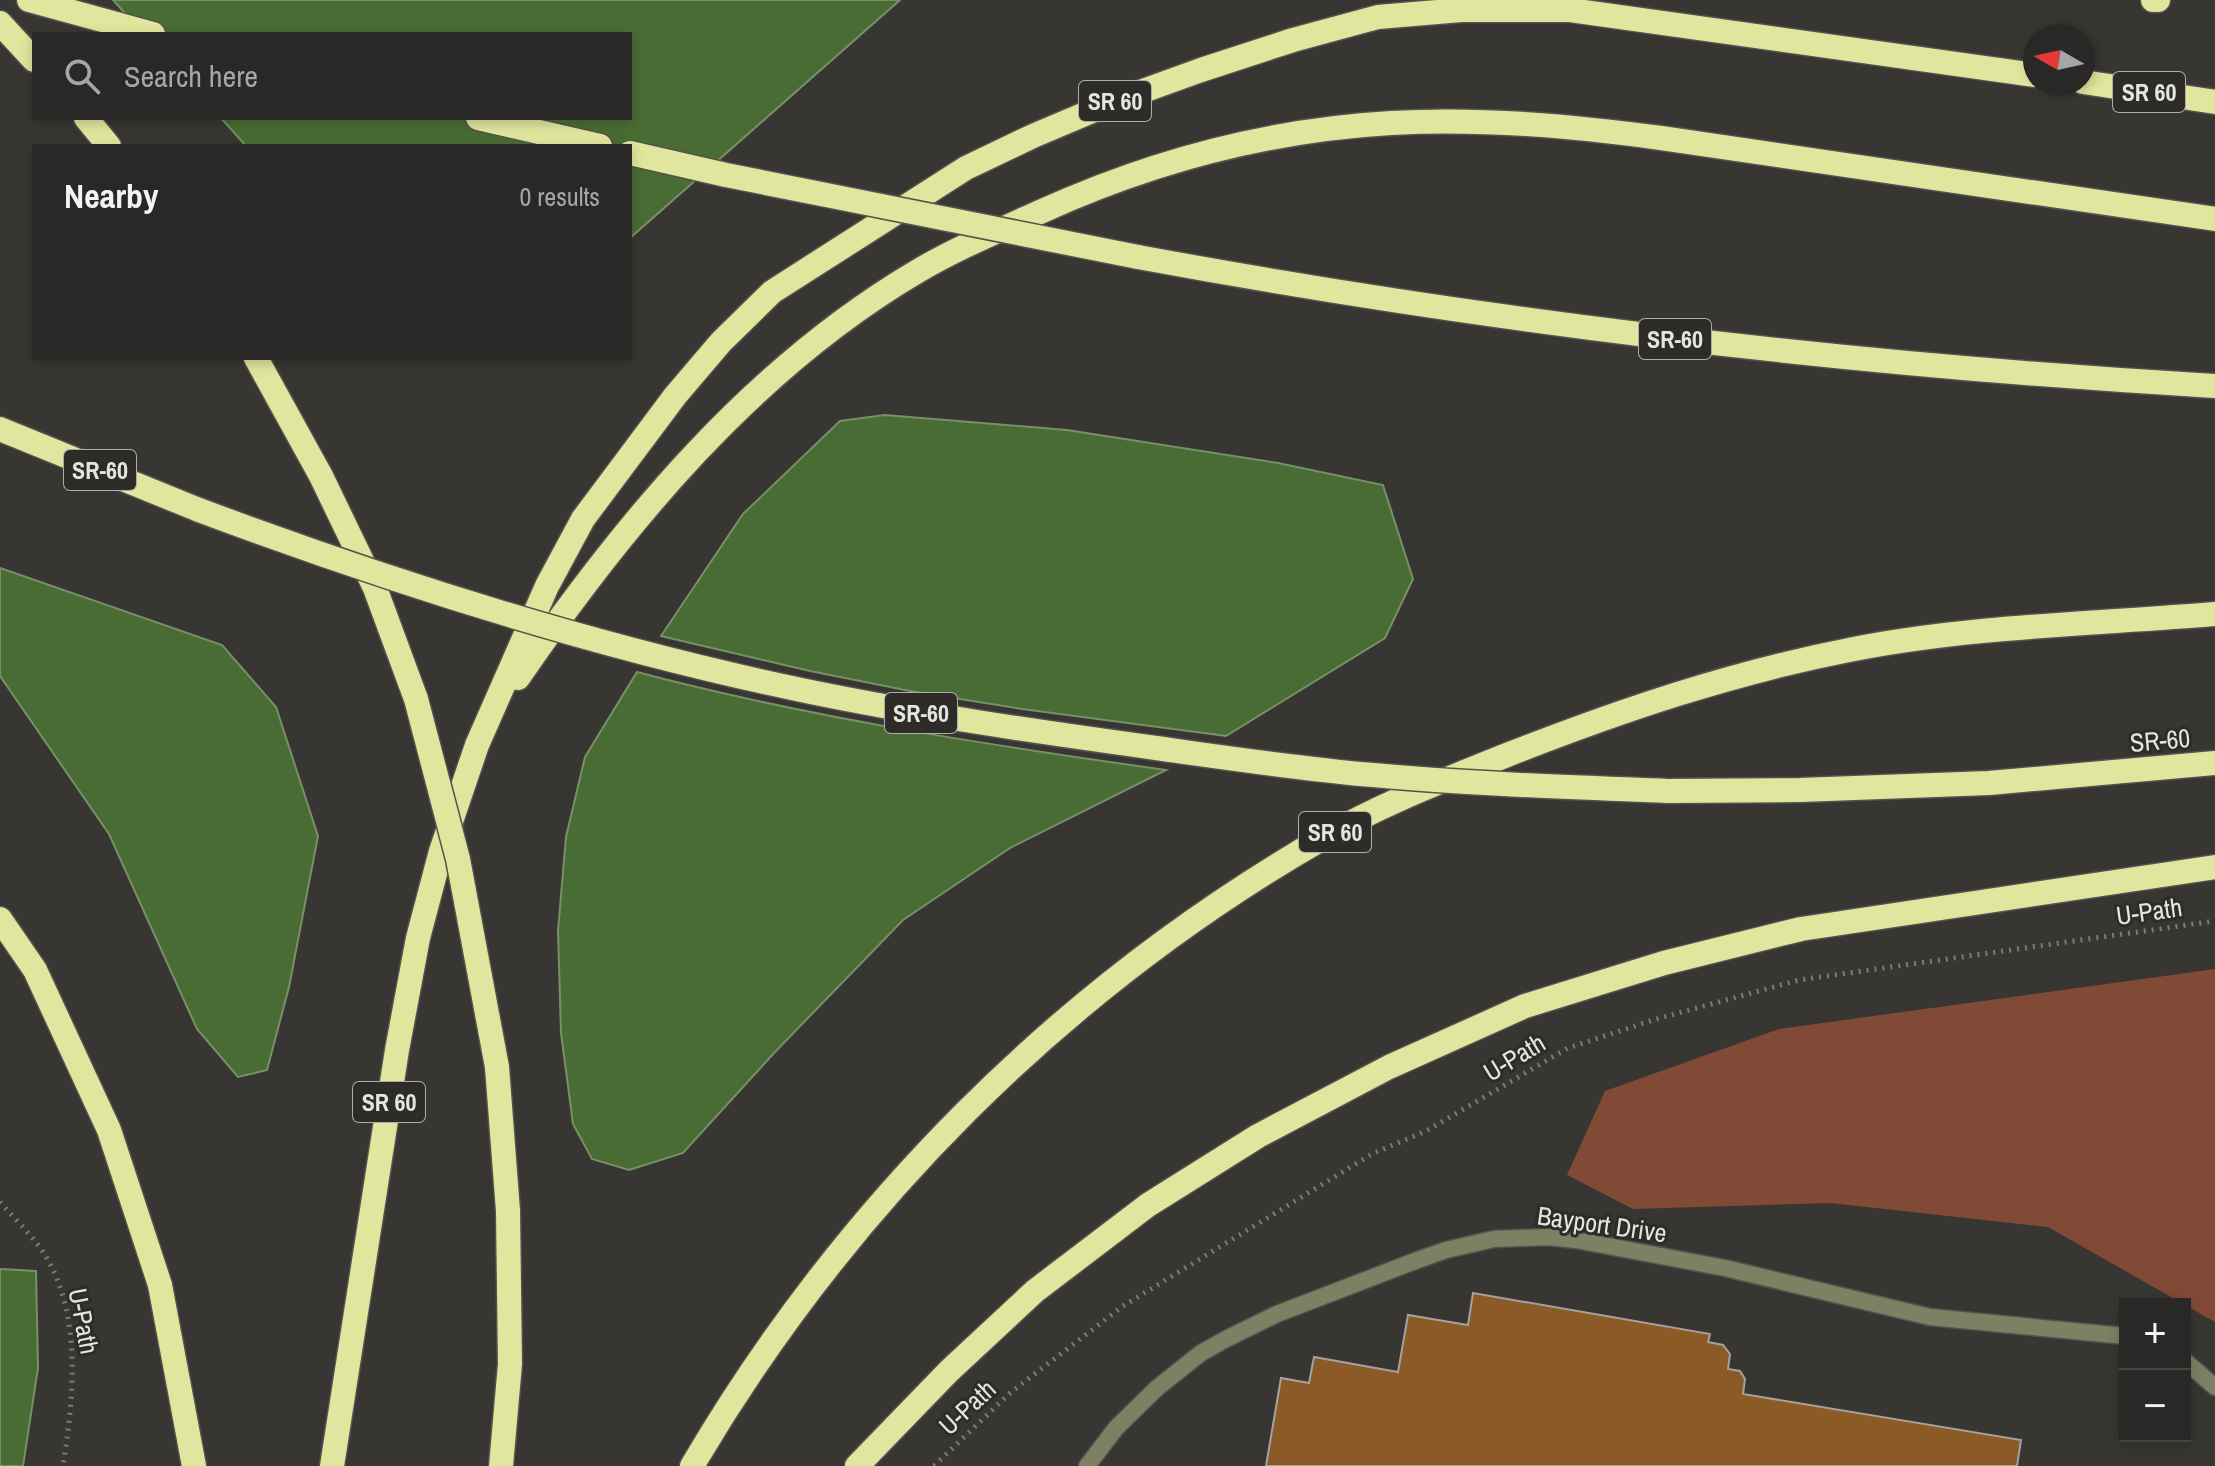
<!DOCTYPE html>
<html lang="en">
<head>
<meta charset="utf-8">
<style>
  body { margin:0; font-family:"Archivo Narrow",sans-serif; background:#32302e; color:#f1f3f6 }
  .controls { position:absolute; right:24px; bottom:24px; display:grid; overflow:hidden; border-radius:0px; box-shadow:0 4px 12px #0003 }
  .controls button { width:72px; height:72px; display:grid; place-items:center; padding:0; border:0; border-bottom:2px solid #464443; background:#2a2826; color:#f1f3f6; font:40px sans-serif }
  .compass { position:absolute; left:2023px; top:24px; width:72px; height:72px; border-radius:50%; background:#2a2826; box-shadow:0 4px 12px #0003; rotate:279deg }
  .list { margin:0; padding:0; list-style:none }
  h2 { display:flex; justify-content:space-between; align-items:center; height:104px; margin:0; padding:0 32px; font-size:34px }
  h2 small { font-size:26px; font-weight:400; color:#a5a6a7 }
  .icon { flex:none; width:44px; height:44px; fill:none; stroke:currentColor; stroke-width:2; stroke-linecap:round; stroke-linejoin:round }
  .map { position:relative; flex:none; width:2215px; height:1466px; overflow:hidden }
  .search { position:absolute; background:#2a2826; box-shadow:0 4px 12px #0003; left:32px; top:32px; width:600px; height:88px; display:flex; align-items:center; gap:20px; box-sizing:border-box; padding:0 28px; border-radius:0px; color:#a5a6a7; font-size:30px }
  .panel { position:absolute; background:#2a2826; box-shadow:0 4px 12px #0003; left:32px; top:144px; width:600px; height:216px; border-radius:0px }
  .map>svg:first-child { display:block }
</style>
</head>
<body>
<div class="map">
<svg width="2215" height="1466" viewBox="0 0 2215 1466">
  <rect width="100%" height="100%" fill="#383632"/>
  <!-- green -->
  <path fill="#804a36" d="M2215 969V1322L2048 1227 1830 1203 1633 1209 1567 1175 1605 1091 1779 1029Z"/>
  <!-- water -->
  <path fill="#496c34" stroke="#789068" stroke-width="2" d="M113 0H900L630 238V146H246L221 118H630V34H144Z
    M885 415 1067 430 1278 463 1383 485 1413 579 1385 638 1226 736 1022 709 910 691 810 671 661 636 743 514 840 421Z
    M0 568 222 645 276 707 318 836 289 987 267 1070 238 1077 197 1029 109 834 0 676Z
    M637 672C811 718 988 745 1166 770L1010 848 903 920 774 1053 683 1153 629 1170 592 1159 573 1124 561 1033 558 931 566 837 585 757Z
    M0 1269 36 1271 38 1368 23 1466H0Z"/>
  <!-- building -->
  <path fill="#8b5a26" stroke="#a5a19d" stroke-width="2" d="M1473 1293 1710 1334 1708 1342 1723 1345 1730 1354 1728 1369 1740 1371 1745 1379 1743 1394 2021 1440 2017 1466H1266L1281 1378 1309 1383 1314 1357 1398 1372 1408 1315 1468 1325Z"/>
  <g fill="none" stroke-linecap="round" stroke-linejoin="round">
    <defs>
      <path id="street" d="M2185 1361 2215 1387
        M1087 1466 1116 1428 1157 1388 1201 1353 1226 1339 1277 1314 1415 1261 1446 1250 1494 1239 1548 1237 1576 1240 1725 1268 1930 1317 2125 1336"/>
      <path id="highway" d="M29 0 153 34
        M2153 0H2158
        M0 23 34 60
        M2083 82 2215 102
        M86 118 109 146
        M478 118 600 146
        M1138 257C1494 323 1854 365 2215 386
        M256 358 321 476 375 588 416 699
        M0 429 199 510
        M518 678C625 522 753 368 918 271 957 248 998 231 1040 212 1150 162 1270 130 1391 123 1482 118 1572 126 1661 138L2215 219
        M1667 791 1800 790 1989 783 2215 763
        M0 919 35 970 109 1130 160 1285 194 1466
        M497 1067 508 1211 510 1364 501 1466
        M332 1466 397 1050 418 938 441 851 477 745 547 586 583 519 675 396 721 342 772 292 966 168 1033 136 1118 100 1201 70 1293 40 1378 17 1461 10H1570L2035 75
        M692 1466C845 1206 1061 989 1323 838 1381 804 1445 780 1507 755 1619 711 1731 673 1849 650 1969 626 2094 624 2215 614
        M857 1466 949 1371 1035 1291 1148 1205 1258 1136 1389 1067 1525 1006 1664 963 1801 929 2215 867"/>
    </defs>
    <!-- street casing -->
    <use href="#street" stroke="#54524e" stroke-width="19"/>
    <!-- highway casing -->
    <use href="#highway" stroke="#54524e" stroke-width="27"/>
    <!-- path -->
    <path stroke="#7d7b78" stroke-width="5" stroke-dasharray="2 6" stroke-linecap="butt" d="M0 1202C13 1217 29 1232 41 1249 83 1310 74 1397 63 1466
      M934 1466 1010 1393 1123 1306 1372 1154 1426 1131 1568 1048 1653 1020 1799 980 2215 921"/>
    <!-- street -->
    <use href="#street" stroke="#7e8063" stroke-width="16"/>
    <!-- highway -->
    <use href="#highway" stroke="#e1e69e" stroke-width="24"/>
    <defs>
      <path id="highway-bridge" d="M630 153 726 175 1138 257
        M199 510C397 584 599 648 806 691 922 715 1039 732 1156 748 1228 758 1301 769 1373 775 1471 784 1569 787 1667 791
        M416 699 458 859 497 1067"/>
    </defs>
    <!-- highway-bridge casing -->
    <use href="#highway-bridge" stroke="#54524e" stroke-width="27" stroke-linecap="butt"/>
    <!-- highway-bridge -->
    <use href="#highway-bridge" stroke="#e1e69e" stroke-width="24"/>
  </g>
  <g text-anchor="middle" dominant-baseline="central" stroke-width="6" stroke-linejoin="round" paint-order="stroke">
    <!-- shield labels -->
    <g fill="#2d2c28" stroke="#aeadaa" stroke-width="2">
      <rect x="2113" y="72" width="72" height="40" rx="6"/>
      <rect x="1079" y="81" width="72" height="40" rx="6"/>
      <rect x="1639" y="319" width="72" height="40" rx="6"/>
      <rect x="64" y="450" width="72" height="40" rx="6"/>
      <rect x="885" y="693" width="72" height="40" rx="6"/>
      <rect x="1299" y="812" width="72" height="40" rx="6"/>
      <rect x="353" y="1082" width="72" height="40" rx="6"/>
    </g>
    <g font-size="24" font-weight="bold" fill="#e5e4e1">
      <text x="2149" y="92">SR 60</text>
      <text x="1115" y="101">SR 60</text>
      <text x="1675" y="339">SR-60</text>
      <text x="100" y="470">SR-60</text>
      <text x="921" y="713">SR-60</text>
      <text x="1335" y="832">SR 60</text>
      <text x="389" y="1102">SR 60</text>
    </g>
    <!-- street labels -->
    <g font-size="26" fill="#e5e4e1" stroke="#2d2c28">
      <text transform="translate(2160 740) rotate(-5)">SR-60</text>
      <text transform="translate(2149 911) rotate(-8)">U-Path</text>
      <text transform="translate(1514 1057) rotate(-31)">U-Path</text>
      <text transform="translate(1602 1224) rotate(8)">Bayport Drive</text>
      <text transform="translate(84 1321) rotate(79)">U-Path</text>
      <text transform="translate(967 1407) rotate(-43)">U-Path</text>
    </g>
  </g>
</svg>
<div class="controls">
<button>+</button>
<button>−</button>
</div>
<svg class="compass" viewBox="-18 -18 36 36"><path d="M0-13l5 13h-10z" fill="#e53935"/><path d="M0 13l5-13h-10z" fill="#a5a6a7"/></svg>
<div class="search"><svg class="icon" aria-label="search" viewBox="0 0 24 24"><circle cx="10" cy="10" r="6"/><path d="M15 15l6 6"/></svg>Search here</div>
<section class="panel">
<h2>Nearby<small>0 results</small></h2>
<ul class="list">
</ul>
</section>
</div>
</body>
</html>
